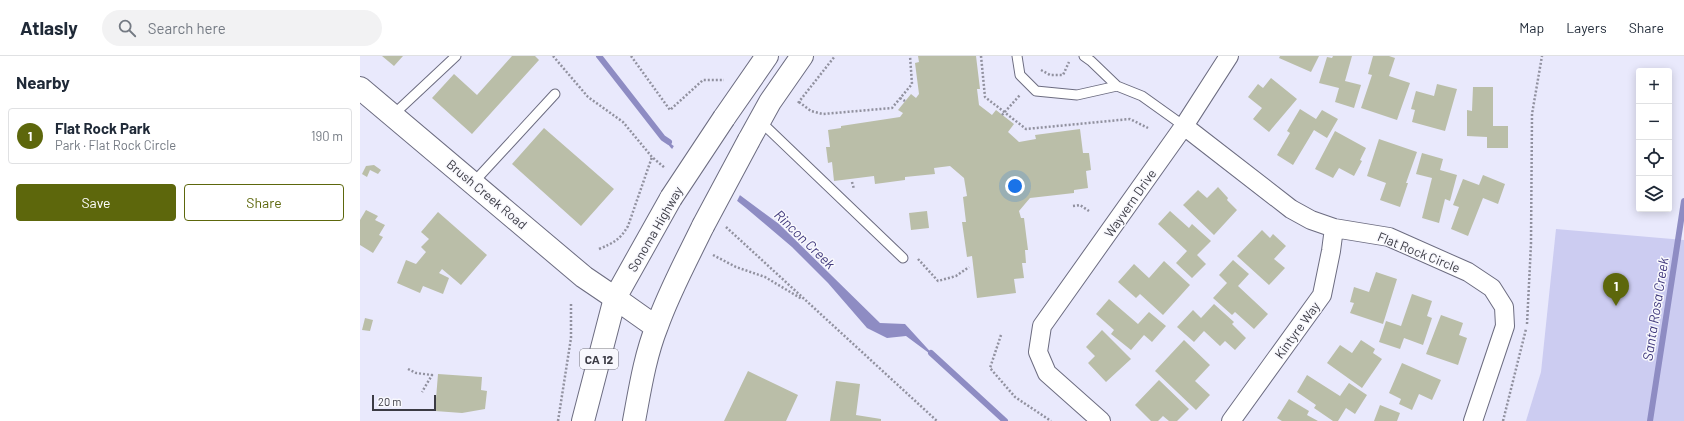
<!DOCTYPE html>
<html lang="en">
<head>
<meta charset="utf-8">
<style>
  body { margin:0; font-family:Barlow,sans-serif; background:#f2f2f3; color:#1f2937 }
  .controls { position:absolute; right:12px; top:12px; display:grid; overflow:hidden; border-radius:4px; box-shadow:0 2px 10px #0003 }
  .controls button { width:36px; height:36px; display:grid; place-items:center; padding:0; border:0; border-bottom:1px solid #e0e1e3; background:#fff; color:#1f2937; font:20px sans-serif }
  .scale { position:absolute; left:12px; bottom:10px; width:64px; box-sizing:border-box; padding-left:4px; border:2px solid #3b3b44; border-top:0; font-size:11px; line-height:14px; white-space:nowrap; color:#3b3b44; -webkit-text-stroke:3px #f8f8fd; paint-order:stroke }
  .you { position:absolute; left:655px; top:130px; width:14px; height:14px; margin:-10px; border:3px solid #fff; border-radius:50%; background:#1a73e8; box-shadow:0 0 0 6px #1a73e833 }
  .badge { display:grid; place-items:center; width:26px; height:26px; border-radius:50%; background:#5d670c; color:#fff; font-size:13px; font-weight:700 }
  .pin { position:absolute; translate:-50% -33px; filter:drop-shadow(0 1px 2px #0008) }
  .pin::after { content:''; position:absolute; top:21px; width:14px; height:12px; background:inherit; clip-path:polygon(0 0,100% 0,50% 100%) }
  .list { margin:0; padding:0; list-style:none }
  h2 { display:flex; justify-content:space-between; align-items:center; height:52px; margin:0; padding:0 16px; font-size:17px }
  h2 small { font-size:13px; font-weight:400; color:#747a83 }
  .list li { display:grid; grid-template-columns:26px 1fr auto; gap:12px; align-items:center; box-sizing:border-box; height:56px; margin:0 8px 8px; padding:0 8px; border:1px solid #e0e1e3; border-radius:4px }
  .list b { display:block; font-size:15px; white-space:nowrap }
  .list p { margin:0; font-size:13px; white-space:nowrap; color:#747a83 }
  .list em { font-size:13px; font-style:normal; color:#747a83 }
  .actions { display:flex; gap:8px; padding:12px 16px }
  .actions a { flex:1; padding:9px 0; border:1px solid #5d670c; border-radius:4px; text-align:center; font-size:14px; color:#5d670c }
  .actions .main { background:#5d670c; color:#fff }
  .icon { flex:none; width:22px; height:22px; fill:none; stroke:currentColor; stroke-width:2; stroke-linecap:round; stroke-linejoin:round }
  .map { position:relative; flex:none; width:1324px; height:365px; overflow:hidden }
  header { display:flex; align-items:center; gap:24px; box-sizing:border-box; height:56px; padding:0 20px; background:#fff; border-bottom:1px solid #e0e1e3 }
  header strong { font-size:19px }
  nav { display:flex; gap:22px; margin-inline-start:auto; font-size:14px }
  .search { width:280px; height:36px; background:#f2f2f3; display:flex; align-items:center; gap:10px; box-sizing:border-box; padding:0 14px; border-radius:22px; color:#747a83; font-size:15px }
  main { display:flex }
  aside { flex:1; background:#fff }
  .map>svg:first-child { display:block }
</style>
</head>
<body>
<header>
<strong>Atlasly</strong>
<div class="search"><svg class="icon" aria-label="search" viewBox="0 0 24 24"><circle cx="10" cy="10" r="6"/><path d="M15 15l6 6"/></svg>Search here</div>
<nav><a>Map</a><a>Layers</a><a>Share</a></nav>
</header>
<main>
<aside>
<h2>Nearby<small></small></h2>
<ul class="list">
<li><span class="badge">1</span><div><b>Flat Rock Park</b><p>Park · Flat Rock Circle</p></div><em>190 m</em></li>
</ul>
<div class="actions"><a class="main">Save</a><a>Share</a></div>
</aside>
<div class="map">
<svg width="1324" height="365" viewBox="0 0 1324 365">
  <rect width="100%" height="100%" fill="#e9e9fc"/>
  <!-- green -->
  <path fill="#ccccf1" d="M1196 173 1324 184V365H1166L1181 316Z"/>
  <!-- water -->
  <path fill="#8e8cc3" d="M303 82 419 168 520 267 545 268 577 303 546 280 527 282 507 272 468 227 432 191 386 152 311 92Z"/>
  <!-- pier -->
  <path fill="#e9e9fc" d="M315 88 381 137 376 147 311 95Z"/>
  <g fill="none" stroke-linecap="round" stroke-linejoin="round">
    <!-- stream -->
    <path stroke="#8e8cc3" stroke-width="6" d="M239 0 303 82 309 86
      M571 297 645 365
      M1290 365 1324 145"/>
  </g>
  <!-- building -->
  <path fill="#babea8" d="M22 0H43L34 10Z
    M152 0H175L179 4 112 78 72 42 94 18 117 39Z
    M558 0H616L620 33H617L619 49 632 59 636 54 654 68 648 76 659 86 676 83 675 79 720 73 723 97H729L731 114 726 115 728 132 714 134V137L670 142 659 155 661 162H664L668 194H665L666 207H662L664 222 654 223 656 237 617 242 612 200 607 201 602 166H606L603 141 607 140 604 122 590 110 574 112 575 118 545 121V124L515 128 514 120 474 125 472 106 468 107 466 91H470L468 74 481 72V70L540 61 543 57 538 54 551 38 556 42 559 38 555 7 559 6Z
    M920 0H959L951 16 919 2Z
    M973 0H992L985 25 1001 29 994 52 975 46 979 32 959 27 967 1 972 2Z
    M1013 0H1029L1035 2 1029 20 1050 27 1037 64 1001 52 1012 19 1008 18Z
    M911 22 937 43 909 76 893 63 902 52 888 41 898 28 903 32Z
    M1077 28 1097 33 1085 75 1052 66 1055 54 1051 53 1056 35 1074 40Z
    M1113 31H1133V70H1148V92H1127V81L1107 80V54L1112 55Z
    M940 53 956 63 962 54 978 63 967 82 954 74 933 109 917 99 930 77 927 75Z
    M184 72 254 133 221 170 152 108Z
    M975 75 1006 92 1000 104 1002 105 994 120 979 112 973 122 955 113Z
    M1019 83 1057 96 1046 127H1048L1040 151 1020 144 1026 127 1007 120Z
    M1062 97 1083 103 1080 114 1097 119 1090 145 1085 143 1079 167 1062 162 1072 122 1056 118Z
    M14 109 21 114 18 118 10 114 7 121 2 118 6 110Z
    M1123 119 1145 128 1138 148 1123 142 1108 180 1091 173 1099 151 1093 149 1103 123 1119 129Z
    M858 131 868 142 867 144 877 154 854 179 823 149 838 134 847 142Z
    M6 154 18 160 15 164 25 169 19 179 23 181 13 197 0 189V164Z
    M567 155 569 172 551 174 549 157Z
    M810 155 829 172 832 168 851 185 837 199 846 208 832 222 816 207 827 195 798 168Z
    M78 156 127 199 101 229 82 213 79 217 89 222 83 238 63 230 60 237 37 227 46 204 56 208 66 196 61 191 69 183 61 176Z
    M902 174 910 182 913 178 926 190 914 203 925 212 909 229 877 200Z
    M873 204 889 218 878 230 908 258 894 273 875 256 872 259 853 242 867 227 859 219Z
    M804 205 830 229 803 259 780 238 776 242 758 226 774 208 789 222Z
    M1016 216 1037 223 1023 268 990 257 994 247 990 246 994 231 1009 236Z
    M1052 238 1072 245 1067 260 1072 262 1063 289 1044 282 1040 293 1019 286 1026 265 1041 270Z
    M749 243 778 268 789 256 806 270 792 286 784 279 771 294 751 278 754 274 736 258Z
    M854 248 874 266 872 268 886 282 875 294 865 285 860 290 844 275 834 286 817 271 833 254 841 262Z
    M1081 259 1103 267 1099 279 1107 282 1098 309 1066 298Z
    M5 262 13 264 10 275 2 274Z
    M742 274 771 303 746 326 728 307 735 300 726 291Z
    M824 284 850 309 835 325 850 339 836 354 795 315Z
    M1001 284 1015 293 1013 297 1022 303 1002 332 967 307 980 289 992 297Z
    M1042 307 1081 324 1072 344 1059 338 1052 354 1039 348 1041 343 1029 337Z
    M388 315 438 339 426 365H364Z
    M78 318 122 321 121 334 127 335 125 353 102 357 75 355Z
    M947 319 980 340 989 327 1007 339 995 358 986 352 978 365H973L954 352 956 349 937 336Z
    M799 324 829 353 817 365H809L803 360 798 365H791L775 349Z
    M476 325 500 328 496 359 521 363V365H470Z
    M929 343 949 355 947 359 958 365H922L917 362Z
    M1020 349 1040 357 1037 365H1014Z"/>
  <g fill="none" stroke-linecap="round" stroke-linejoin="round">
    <defs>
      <path id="service" d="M657 0 660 19 676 35 717 39 757 30 782 40 824 70
        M724 0 731 5 757 30
        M33 59 96 0
        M400 65 543 202
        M113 127 195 38"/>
      <path id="minor" d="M824 70 931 153 951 164 974 172 1029 181 1108 216 1132 232 1144 251 1145 270 1113 365
        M741 365 687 317 678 296 682 270 824 70 869 0
        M871 365 962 239 971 195 974 172"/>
      <path id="tertiary" d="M0 32 224 221 255 242"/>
      <path id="primary" d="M364 62 407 0
        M389 84 410 46 442 0
        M255 242 296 271
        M223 365 255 242 311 142
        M274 365C280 333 285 300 297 270 309 236 327 203 343 170"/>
    </defs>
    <!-- service casing -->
    <use href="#service" stroke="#6c6c80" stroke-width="11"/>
    <!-- minor casing -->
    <use href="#minor" stroke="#6c6c80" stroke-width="20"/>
    <!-- tertiary casing -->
    <use href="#tertiary" stroke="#6c6c80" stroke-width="24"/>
    <!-- primary casing -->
    <use href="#primary" stroke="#6c6c80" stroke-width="24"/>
    <!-- path -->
    <path stroke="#91919f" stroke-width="2.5" stroke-dasharray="2 2" stroke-linecap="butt" d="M193 0 228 41 263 66 292 101 305 112
      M271 0 310 54 343 24H364
      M621 0 625 41 666 73 770 63 788 72
      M681 14 690 19H703L709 6
      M540 42 545 45
      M439 46 451 55 463 58 532 52 552 28 550 0
      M438 47 475 0
      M642 59 660 39
      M492 126 494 133
      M713 150 720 149 729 155
      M366 171 577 365
      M239 193C253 187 260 184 268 170L292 101
      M353 199 376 211 405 221 442 243
      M558 203 578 225 596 220 609 211
      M1167 268 1171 188 1172 58 1182 0
      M641 279 630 312 655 341 691 365
      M48 313 56 317 72 319 62 336
      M198 365 211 282V247
      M1143 365 1166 273"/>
    <!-- service -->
    <use href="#service" stroke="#fff" stroke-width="9"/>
    <!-- minor -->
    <use href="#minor" stroke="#fff" stroke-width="18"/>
    <!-- tertiary -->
    <use href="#tertiary" stroke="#fff" stroke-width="22"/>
    <!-- primary -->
    <use href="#primary" stroke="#fff" stroke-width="22"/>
    <defs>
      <path id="primary-bridge" d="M311 142 364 62
        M343 170 389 84"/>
    </defs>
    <!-- primary-bridge casing -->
    <use href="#primary-bridge" stroke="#6c6c80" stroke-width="24" stroke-linecap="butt"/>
    <!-- primary-bridge -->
    <use href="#primary-bridge" stroke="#fff" stroke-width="22"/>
  </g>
  <g text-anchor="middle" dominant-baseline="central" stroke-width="3" stroke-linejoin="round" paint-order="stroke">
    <!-- shield labels -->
    <rect fill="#f8f8fd" stroke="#74747c" stroke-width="1" x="220" y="293" width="38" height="20" rx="3"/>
    <g font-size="12" font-weight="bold" fill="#3b3b44">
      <text x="239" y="303">CA 12</text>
    </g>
    <!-- street labels -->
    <g font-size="13" fill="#3b3b44" stroke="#f8f8fd">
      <text transform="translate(127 138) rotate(40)">Brush Creek Road</text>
      <text transform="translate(770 147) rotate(-55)">Wayvern Drive</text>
      <text transform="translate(295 173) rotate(-60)">Sonoma Highway</text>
      <text transform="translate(1059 196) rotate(22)">Flat Rock Circle</text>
      <text transform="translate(937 274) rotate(-54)">Kintyre Way</text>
    </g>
    <!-- water labels -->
    <g font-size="14" font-style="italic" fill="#423b7e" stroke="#f8f8fd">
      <text transform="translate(445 183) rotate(44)">Rincon Creek</text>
      <text transform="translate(1295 253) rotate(-81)">Santa Rosa Creek</text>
    </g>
  </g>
</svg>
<div class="controls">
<button>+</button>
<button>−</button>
<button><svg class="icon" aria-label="locate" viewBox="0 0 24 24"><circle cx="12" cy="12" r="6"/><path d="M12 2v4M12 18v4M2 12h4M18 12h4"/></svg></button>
<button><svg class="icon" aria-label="layers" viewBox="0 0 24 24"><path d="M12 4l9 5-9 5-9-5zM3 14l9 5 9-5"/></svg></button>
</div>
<div class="scale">20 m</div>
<div class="you"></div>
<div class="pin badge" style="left:1256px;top:250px">1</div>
</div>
</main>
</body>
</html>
